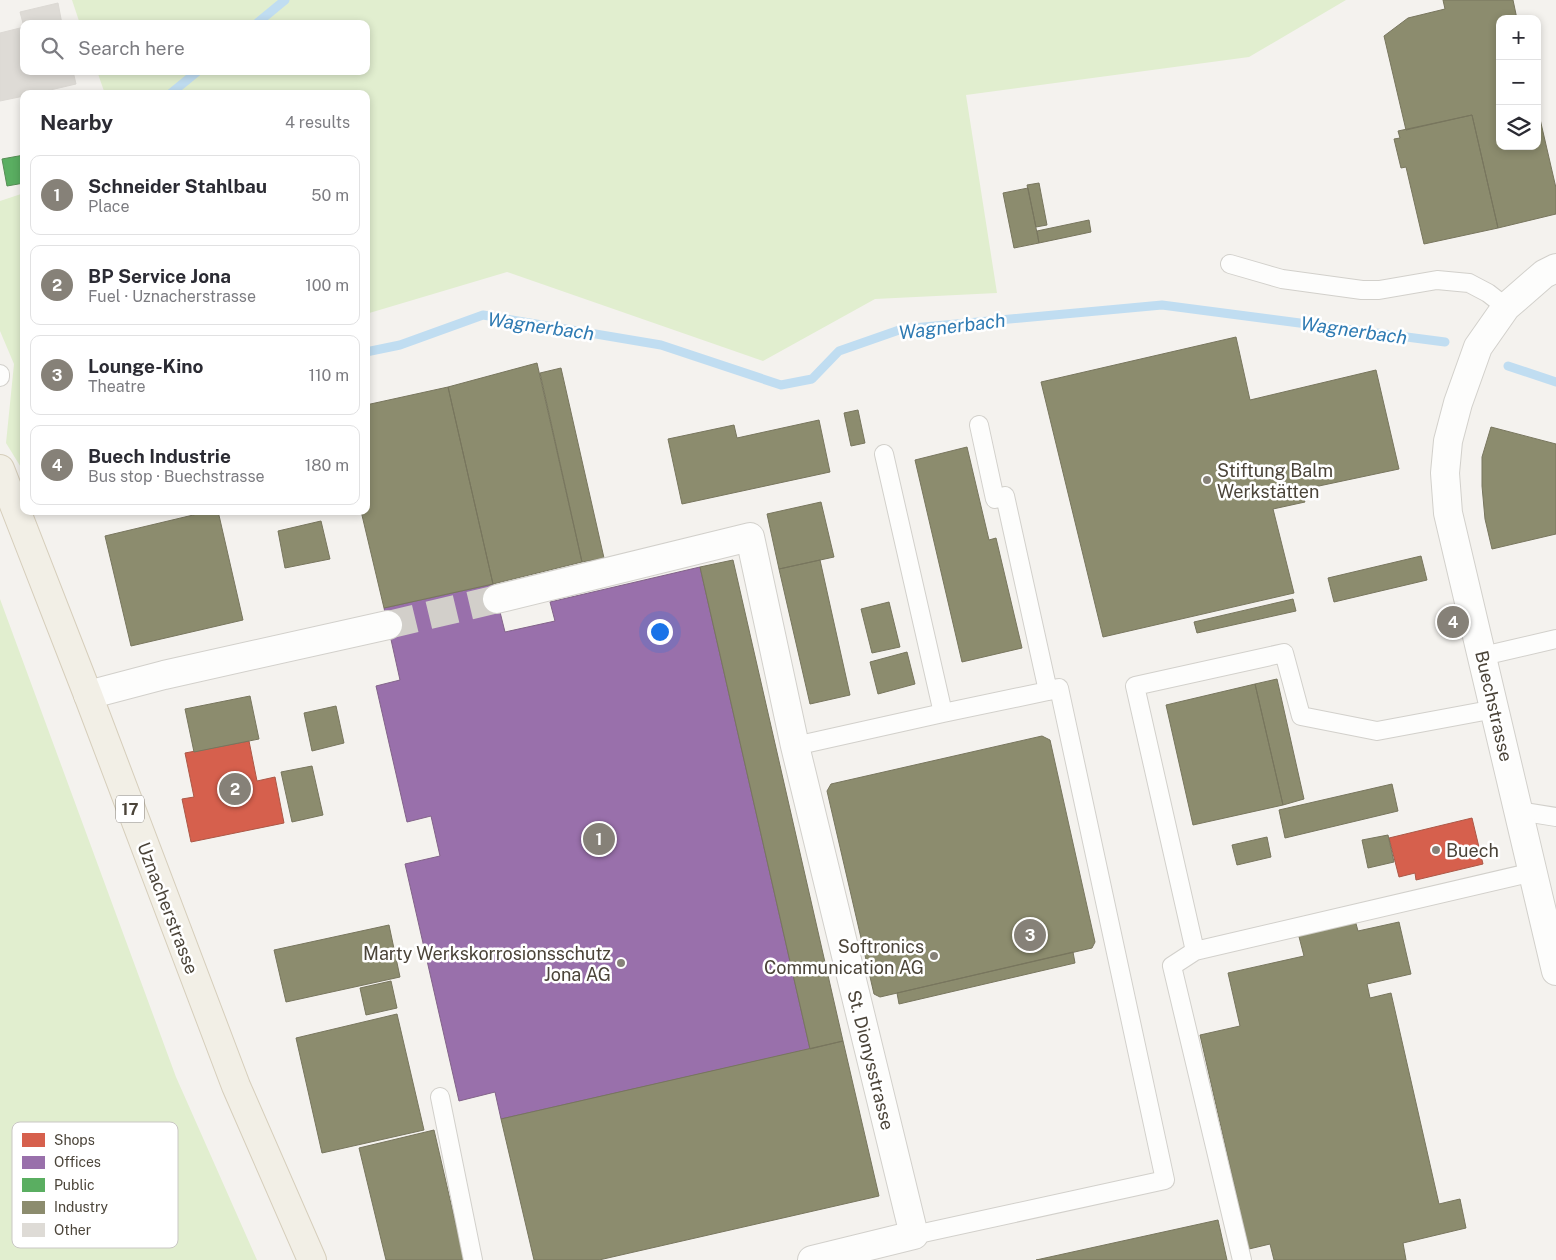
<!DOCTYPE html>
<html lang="en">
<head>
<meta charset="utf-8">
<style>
  body { margin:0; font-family:"Public Sans",sans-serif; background:#f7f7f7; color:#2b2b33 }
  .controls { position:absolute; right:15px; top:15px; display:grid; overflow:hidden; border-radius:10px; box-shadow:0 2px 8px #0003 }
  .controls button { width:45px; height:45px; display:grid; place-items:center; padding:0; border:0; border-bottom:1px solid #e1e1e2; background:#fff; color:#2b2b33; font:25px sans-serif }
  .you { position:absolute; left:659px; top:631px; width:18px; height:18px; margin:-12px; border:4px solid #fff; border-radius:50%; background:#1a73e8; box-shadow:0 0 0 8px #1a73e833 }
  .badge { display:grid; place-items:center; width:32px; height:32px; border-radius:50%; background:#868178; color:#fff; font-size:16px; font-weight:700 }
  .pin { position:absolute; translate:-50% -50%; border:2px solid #fff; box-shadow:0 1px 5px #0006 }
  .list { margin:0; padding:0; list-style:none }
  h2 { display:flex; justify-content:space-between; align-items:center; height:65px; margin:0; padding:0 20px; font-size:21px }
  h2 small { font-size:16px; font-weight:400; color:#7c7c81 }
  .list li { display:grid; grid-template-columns:32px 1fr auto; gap:15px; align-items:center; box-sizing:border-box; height:80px; margin:0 10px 10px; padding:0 10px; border:1px solid #e1e1e2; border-radius:10px }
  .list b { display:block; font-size:19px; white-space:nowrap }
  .list p { margin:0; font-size:16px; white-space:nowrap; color:#7c7c81 }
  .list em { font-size:16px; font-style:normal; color:#7c7c81 }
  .icon { flex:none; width:28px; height:28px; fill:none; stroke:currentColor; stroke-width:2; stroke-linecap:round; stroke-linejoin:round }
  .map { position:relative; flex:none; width:1556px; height:1260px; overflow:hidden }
  .search { position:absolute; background:#fff; box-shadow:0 2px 8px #0003; left:20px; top:20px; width:350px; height:55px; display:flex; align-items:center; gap:12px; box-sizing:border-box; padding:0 18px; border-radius:10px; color:#7c7c81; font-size:19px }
  .panel { position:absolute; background:#fff; box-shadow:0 2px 8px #0003; left:20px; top:90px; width:350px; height:425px; border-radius:10px }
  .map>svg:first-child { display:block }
</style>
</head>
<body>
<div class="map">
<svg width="1556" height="1260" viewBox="0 0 1556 1260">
  <rect width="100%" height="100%" fill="#f4f2ee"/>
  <!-- green -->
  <path fill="#e1eecf" d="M72 0H1346L1249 57 966 95 997 293 875 299 763 361 507 272 366 314V94H105L97 71H366V24H80Z
    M24 193V468L22 469 6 443 14 364 0 331V201Z
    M0 599 176 1077 257 1260H0Z"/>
  <!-- shops -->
  <path fill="#d6604d" stroke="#ac5847" d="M249 741 257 781 275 777 284 823 191 842 182 799 194 797 185 753Z
    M1472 818 1483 864 1416 880 1415 873 1399 877 1389 838Z"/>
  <!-- offices -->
  <path fill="#9970ab" stroke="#826389" d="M700 567 810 1049 501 1119 495 1092 459 1101 405 864 440 856 431 816 407 822 376 686 400 680 384 608 493 584 505 632 555 621 550 602Z"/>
  <!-- public -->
  <path fill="#5aae61" stroke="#568e55" d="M24 155V183L7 186 2 159Z"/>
  <!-- industry -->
  <path fill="#8c8c6e" stroke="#78765e" d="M1443 0H1513L1517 19H1500V146H1537V106L1556 188V214L1498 228 1472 115 1406 130 1384 36 1408 18 1445 9Z
    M1472 115 1498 228 1424 244 1406 167 1401 168 1394 139 1400 138 1398 131Z
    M1039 183 1047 225 1036 227 1027 185Z
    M1028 188 1039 243 1014 248 1003 193Z
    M1089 220 1091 232 1039 243 1037 231Z
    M1236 337 1250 400 1376 370 1399 469 1300 490 1305 502 1273 509 1294 593 1103 637 1041 382Z
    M537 363 582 562 493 584 448 387Z
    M561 368 604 558 582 562 540 373Z
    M448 387 493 584 384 608 361 511H366V405Z
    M858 410 865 443 851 446 844 413Z
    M819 420 830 472 682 504 668 439 734 425 737 438Z
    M1491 427 1556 444V534L1492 549 1485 519 1482 486V457Z
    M967 447 989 540 996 538 1022 648 962 662 915 460Z
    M821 502 834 557 779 569 767 514Z
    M210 511H218L243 620 131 646 105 536Z
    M321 521 330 559 285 568 278 531Z
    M1421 556 1427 580 1334 602 1328 578Z
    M733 560 843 1041 810 1049 700 567Z
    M820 560 850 695 810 704 779 569Z
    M1293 599 1296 611 1197 633 1194 622Z
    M889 602 900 647 872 653 861 609Z
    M907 652 915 684 878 694 870 662Z
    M1277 679 1304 799 1283 805 1255 684Z
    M1255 684 1283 805 1193 825 1166 705Z
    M250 696 259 739 194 752 185 709Z
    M336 706 344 743 312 751 304 713Z
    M1042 736 1050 740 1095 942 1092 948 880 997 874 994 827 791 831 784Z
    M312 766 323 815 292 822 281 772Z
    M1392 784 1398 811 1285 838 1279 810Z
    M1388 835 1394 862 1368 868 1362 840Z
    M1267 837 1271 857 1237 865 1232 845Z
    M1355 920 1358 931 1399 922 1411 974 1367 984 1370 998 1391 993 1439 1204 1460 1199 1466 1228 1403 1243 1406 1260H1274L1270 1244 1249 1249 1200 1035 1240 1026 1228 973 1304 956 1298 933Z
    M389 925 400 977 286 1002 274 950Z
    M1073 952 1075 963 899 1004 897 993Z
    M391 981 397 1008 366 1015 360 988Z
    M397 1014 424 1130 322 1153 296 1038Z
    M843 1041 879 1196 599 1260H534L501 1119Z
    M434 1130 464 1260H386L359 1148Z
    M1218 1220 1227 1260H1036Z"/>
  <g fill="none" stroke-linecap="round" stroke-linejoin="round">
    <!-- stream -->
    <path stroke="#c0ddf1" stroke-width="9" d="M256 24 285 0
      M170 94 198 71
      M366 352 400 345 483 315 661 345 781 385 812 379 839 351 902 329 1162 305 1445 342
      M1508 366 1556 382"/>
  </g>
  <!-- building -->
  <path fill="#dedbd6" stroke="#dcd9d4" d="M58 3 62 24H24V71H73L76 84 33 94H24V96L0 101V33L24 27 20 12Z"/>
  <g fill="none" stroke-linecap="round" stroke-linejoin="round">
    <!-- minor-tunnel -->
    <path stroke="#d2cfca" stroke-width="28" stroke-dasharray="28 14" stroke-linecap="butt" d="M388 625 497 599"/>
    <defs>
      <path id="service" d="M1230 264 1282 279 1362 290H1379L1437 280 1469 283 1488 293 1506 307
        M0 374V377
        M1483 656 1556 639
        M1495 709 1377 731 1301 716 1284 653 1135 686 1195 951 1533 872
        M943 713 1048 691 1005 496 995 499 979 425
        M795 746 943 713 884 454
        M1519 811 1556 817
        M1195 951 1172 966 1242 1260
        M440 1097 473 1260
        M914 1235 1165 1180 1059 688 1048 691"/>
      <path id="minor" d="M1556 268 1544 274 1506 307 1478 347 1458 403 1448 441 1445 473 1448 513 1556 971
        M497 599 750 537 795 746 914 1235 812 1260
        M88 695 164 675 388 625"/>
      <path id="primary" d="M0 469 88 695 236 1086 312 1260"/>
    </defs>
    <!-- service casing -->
    <use href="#service" stroke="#d2d0cb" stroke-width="20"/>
    <!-- minor casing -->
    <use href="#minor" stroke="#d2d0cb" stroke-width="30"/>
    <!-- primary casing -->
    <use href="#primary" stroke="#d6cebb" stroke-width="30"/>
    <!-- service -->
    <use href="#service" stroke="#fdfdfc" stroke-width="18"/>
    <!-- minor -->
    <use href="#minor" stroke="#fdfdfc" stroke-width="28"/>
    <!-- primary -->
    <use href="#primary" stroke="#f2efe6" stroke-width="28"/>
  </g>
  <!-- markers -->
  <g fill="#868178" stroke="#fff" stroke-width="2">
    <circle cx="1207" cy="480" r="5"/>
    <circle cx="1436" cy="850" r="5"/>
    <circle cx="934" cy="956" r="5"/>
    <circle cx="621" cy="963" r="5"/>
  </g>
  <g text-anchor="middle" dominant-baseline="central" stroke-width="5" stroke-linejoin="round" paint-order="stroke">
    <!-- shield labels -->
    <rect fill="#fff" stroke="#817c74" stroke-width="1" x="116" y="795.5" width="28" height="27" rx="4"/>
    <g font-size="16" font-weight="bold" fill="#4b4439">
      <text x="130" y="809">17</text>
    </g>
    <!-- poi labels -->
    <g font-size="18" fill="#4b4439" stroke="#fff" text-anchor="start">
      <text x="1217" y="470">Stiftung Balm<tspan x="1217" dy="21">Werkstätten</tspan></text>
      <text x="1446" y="850">Buech</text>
      <text x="924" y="946" text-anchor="end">Softronics<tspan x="924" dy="21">Communication AG</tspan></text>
      <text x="611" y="953" text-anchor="end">Marty Werkskorrosionsschutz<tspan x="611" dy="21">Jona AG</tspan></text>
    </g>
    <!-- street labels -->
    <g font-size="18" fill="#4b4439" stroke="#fff">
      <text transform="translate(1494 706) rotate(77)">Buechstrasse</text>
      <text transform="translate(168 908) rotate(69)">Uznacherstrasse</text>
      <text transform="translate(871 1060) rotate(76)">St. Dionysstrasse</text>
    </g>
    <!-- water labels -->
    <g font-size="19" font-style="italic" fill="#2e7ab2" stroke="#fff">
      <text transform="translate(541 326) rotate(8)">Wagnerbach</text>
      <text transform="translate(952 326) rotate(-7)">Wagnerbach</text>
      <text transform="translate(1354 330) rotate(8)">Wagnerbach</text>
    </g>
  </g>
  <!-- legend -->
  <rect x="12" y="1122" width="166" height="126" rx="8" fill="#fff" stroke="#c9c7c4" stroke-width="1"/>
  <rect x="22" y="1133" width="23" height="14" fill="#d6604d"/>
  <rect x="22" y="1156" width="23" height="13" fill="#9970ab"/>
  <rect x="22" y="1178" width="23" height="14" fill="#5aae61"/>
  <rect x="22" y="1201" width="23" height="13" fill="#8c8c6e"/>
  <rect x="22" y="1223" width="23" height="14" fill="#dedbd6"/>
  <g font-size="14" fill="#4b4439">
    <text x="54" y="1145">Shops</text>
    <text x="54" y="1167">Offices</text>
    <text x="54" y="1190">Public</text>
    <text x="54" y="1212">Industry</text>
    <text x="54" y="1235">Other</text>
  </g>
</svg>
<div class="controls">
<button>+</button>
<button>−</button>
<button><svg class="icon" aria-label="layers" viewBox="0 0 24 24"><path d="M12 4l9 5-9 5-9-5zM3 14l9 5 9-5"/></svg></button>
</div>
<div class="you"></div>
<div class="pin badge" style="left:599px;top:839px">1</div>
<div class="pin badge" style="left:235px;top:789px">2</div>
<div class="pin badge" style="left:1030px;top:935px">3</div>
<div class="pin badge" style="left:1453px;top:622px">4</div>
<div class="search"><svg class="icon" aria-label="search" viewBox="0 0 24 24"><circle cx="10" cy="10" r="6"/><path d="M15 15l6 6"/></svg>Search here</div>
<section class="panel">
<h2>Nearby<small>4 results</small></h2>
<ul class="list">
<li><span class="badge">1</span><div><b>Schneider Stahlbau</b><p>Place</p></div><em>50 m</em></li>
<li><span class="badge">2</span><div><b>BP Service Jona</b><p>Fuel · Uznacherstrasse</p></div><em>100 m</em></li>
<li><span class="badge">3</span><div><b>Lounge-Kino</b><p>Theatre</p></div><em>110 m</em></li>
<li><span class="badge">4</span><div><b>Buech Industrie</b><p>Bus stop · Buechstrasse</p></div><em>180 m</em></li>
</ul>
</section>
</div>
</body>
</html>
